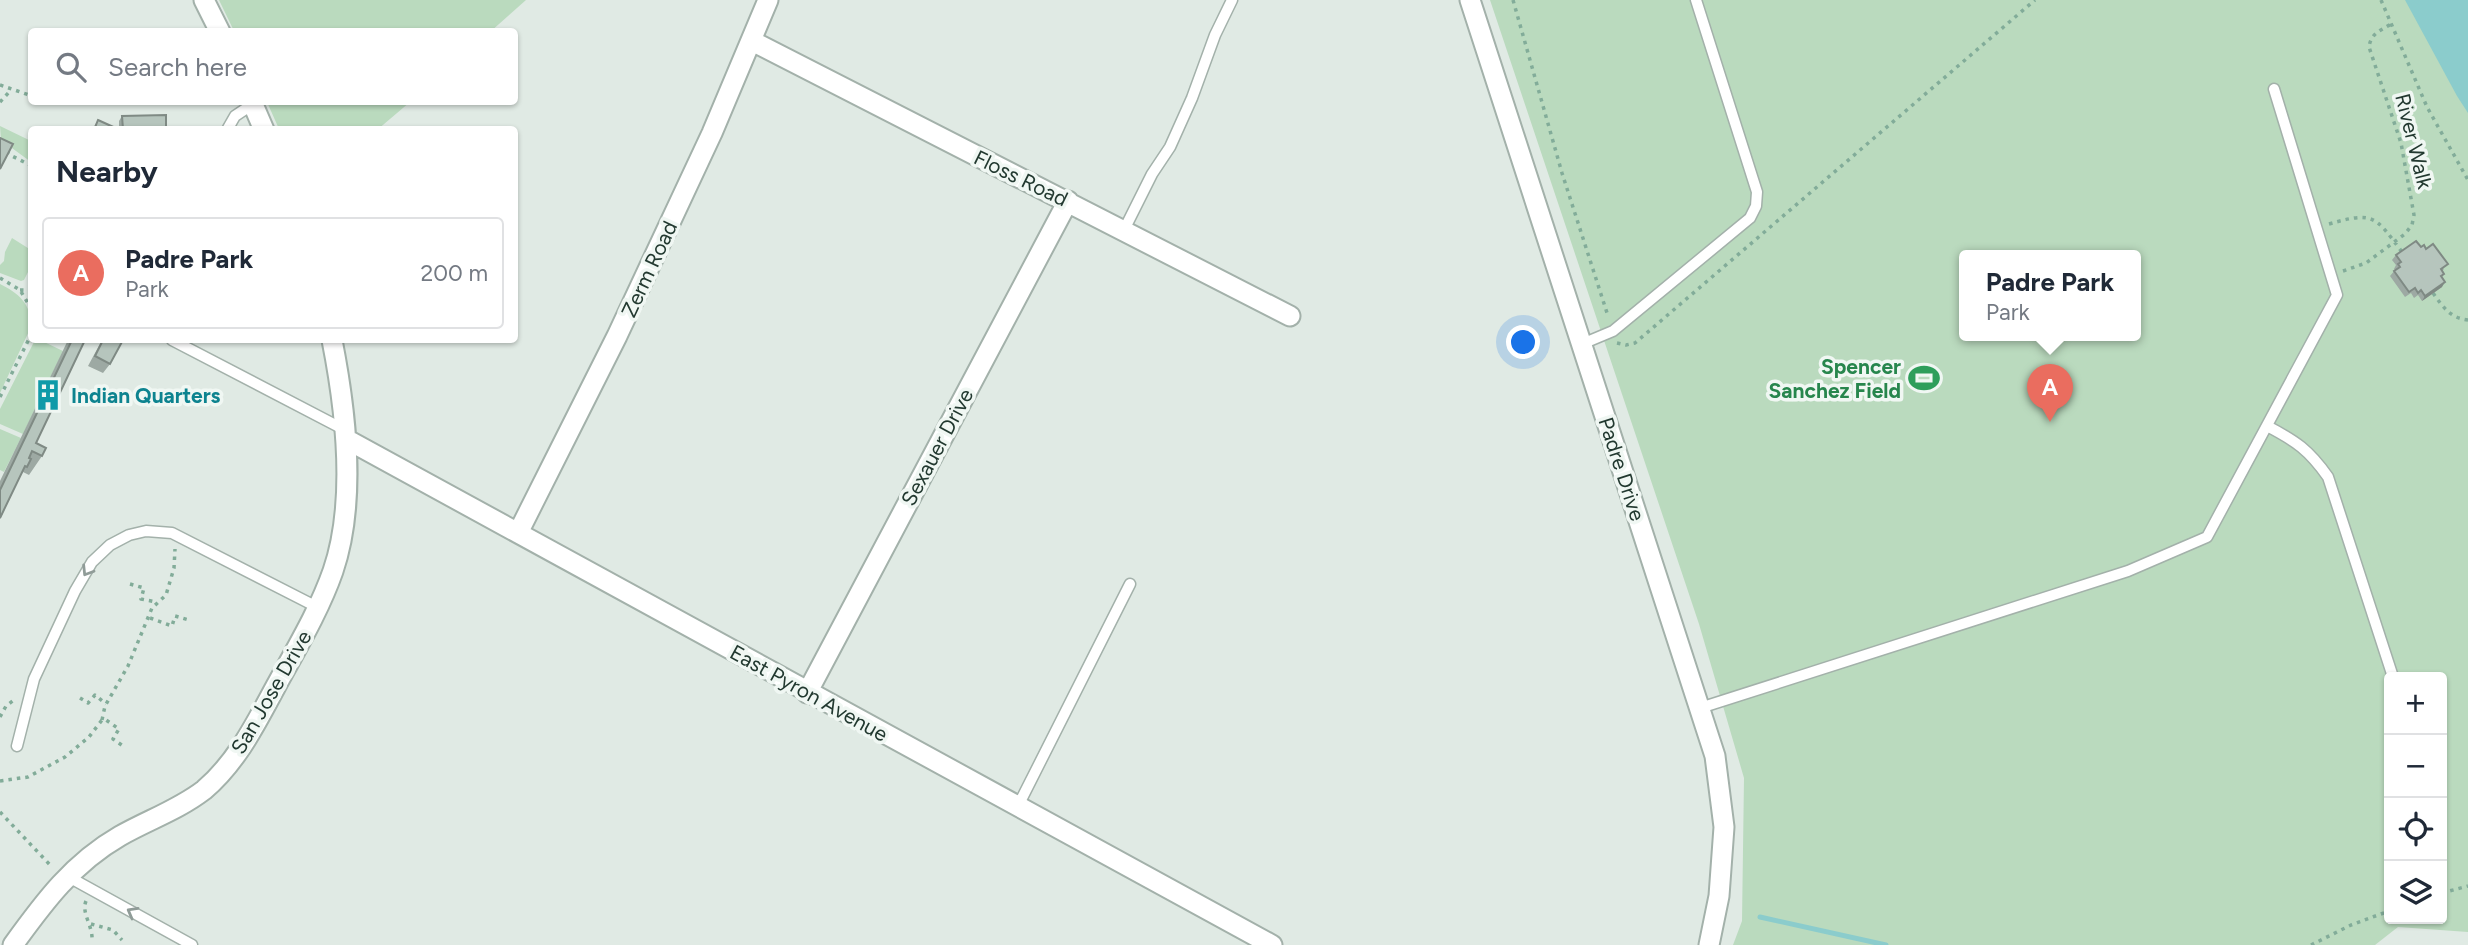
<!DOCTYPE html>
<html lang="en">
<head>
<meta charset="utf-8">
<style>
  body { margin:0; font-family:Figtree,sans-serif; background:#f2f2f3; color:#1f2937 }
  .controls { position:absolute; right:21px; bottom:21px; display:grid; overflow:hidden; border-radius:7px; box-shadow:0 2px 5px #0004 }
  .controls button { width:63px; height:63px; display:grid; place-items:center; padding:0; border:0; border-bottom:2px solid #e0e1e3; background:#fff; color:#1f2937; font:35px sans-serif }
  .you { position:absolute; left:1524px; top:343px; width:24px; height:24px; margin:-18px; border:5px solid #fff; border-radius:50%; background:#1a73e8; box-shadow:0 0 0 10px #1a73e833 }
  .badge { display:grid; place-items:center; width:46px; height:46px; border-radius:50%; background:#ea6d5f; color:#fff; font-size:23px; font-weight:700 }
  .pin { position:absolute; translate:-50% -58px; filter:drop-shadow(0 2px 4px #0008) }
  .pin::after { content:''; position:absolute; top:37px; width:24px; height:21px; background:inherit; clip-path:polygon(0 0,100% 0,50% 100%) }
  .popup { position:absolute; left:1959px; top:250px; width:182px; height:91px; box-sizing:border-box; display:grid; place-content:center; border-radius:7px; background:#fff; filter:drop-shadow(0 2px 5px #0005); font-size:23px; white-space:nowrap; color:#747a83 }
  .popup b { font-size:26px; color:#1f2937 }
  .popup::after { content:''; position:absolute; left:50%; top:100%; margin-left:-14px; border:14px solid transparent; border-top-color:#fff }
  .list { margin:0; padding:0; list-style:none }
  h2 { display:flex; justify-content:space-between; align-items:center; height:91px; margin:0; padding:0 28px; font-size:30px }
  h2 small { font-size:23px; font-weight:400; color:#747a83 }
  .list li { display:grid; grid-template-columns:46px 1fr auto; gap:21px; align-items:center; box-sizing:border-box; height:112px; margin:0 14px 14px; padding:0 14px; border:2px solid #e0e1e3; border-radius:7px }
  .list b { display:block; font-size:26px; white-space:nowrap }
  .list p { margin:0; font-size:23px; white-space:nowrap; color:#747a83 }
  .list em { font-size:23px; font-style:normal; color:#747a83 }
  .icon { flex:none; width:38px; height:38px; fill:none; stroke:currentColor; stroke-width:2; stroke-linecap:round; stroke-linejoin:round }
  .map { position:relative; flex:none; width:2468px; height:945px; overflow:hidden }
  .search { position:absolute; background:#fff; box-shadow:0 2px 5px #0004; left:28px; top:28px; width:490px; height:77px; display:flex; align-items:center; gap:18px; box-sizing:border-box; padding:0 24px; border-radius:7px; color:#747a83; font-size:26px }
  .panel { position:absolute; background:#fff; box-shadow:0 2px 5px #0004; left:28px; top:126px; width:490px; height:217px; border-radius:7px }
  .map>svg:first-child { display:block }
</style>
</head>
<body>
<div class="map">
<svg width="2468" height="945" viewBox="0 0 2468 945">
  <rect width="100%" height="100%" fill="#e0eae4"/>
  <!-- green -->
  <path fill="#badabe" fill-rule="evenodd" d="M219 0H526L490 32 234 31Z
    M1490 0H2468V932L2398 927 2375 945H1733L1742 921 1744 778 1699 624ZM1964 256H2136V336H1964ZM2389 677H2442V919H2389Z
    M267 102H266H410L377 130 279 129Z
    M0 126 31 141V162L1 140Z
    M12 238 31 250V266L24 280 21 281 0 273V265L4 261 5 252Z
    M0 284C19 293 32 305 31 327L0 393Z
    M35 340H40L63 351 23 434 0 424V409Z
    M0 429 21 438 4 472 0 470Z"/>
  <!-- water -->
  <path fill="#8bcccc" d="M2405 0H2468V113L2457 96Z"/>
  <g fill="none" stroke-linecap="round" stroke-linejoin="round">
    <!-- stream -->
    <path stroke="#8bcccc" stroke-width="5" d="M1760 917 1886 945"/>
    <defs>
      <path id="service" d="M227 130 235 116 253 104
        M1124 230 1152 174 1170 147 1192 98 1215 35 1232 0
        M172 340 345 430
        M1582 344 1613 331 1750 218 1756 206 1757 192 1696 0
        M2267 426C2296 441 2309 450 2328 477L2393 677
        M1700 708 2128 571 2207 537 2337 295 2274 89
        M17 746 34 679 75 591 92 562 110 545 129 535 146 531 172 533 317 607
        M1018 806 1130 584
        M67 876 192 945"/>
      <path id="minor" d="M204 0 220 32
        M1470 0 1715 756 1724 827 1719 896 1709 945
        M752 41 1290 316
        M252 102 264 130
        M346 439 1272 945
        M518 533 617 336 712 133 768 0
        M807 693 1068 201
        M13 945C44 902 73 863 120 836 148 820 178 810 204 790 237 762 256 723 276 686 296 649 319 611 333 571 357 501 346 411 332 340"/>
    </defs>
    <!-- service casing -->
    <use href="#service" stroke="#a3b1aa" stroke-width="13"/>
    <!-- minor casing -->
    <use href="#minor" stroke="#a3b1aa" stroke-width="23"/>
    <!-- path -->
    <path stroke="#82ac99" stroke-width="3.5" stroke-dasharray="3.5 5" stroke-linecap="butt" d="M1513 0 1562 173 1608 316
      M2381 0 2427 107 2468 180
      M0 85 32 96
      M0 102 11 90
      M62 102H68
      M0 146 10 155 32 166
      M2329 224C2374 211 2375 216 2402 252
      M2343 271 2366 263 2405 234 2412 225 2414 215 2401 143 2369 47C2371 33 2380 31 2391 24
      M0 278 20 290 32 310
      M20 290H32
      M2433 293C2443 307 2450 318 2468 320
      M1617 343 1626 345 1635 343 2035 0
      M0 397 32 333
      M130 584 144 588 141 599 156 602
      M150 618 172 626 175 616 189 620
      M80 698 88 703 95 695 106 704
      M0 717 6 706 14 700
      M102 720 105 706 128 666 152 608 166 595 174 568 175 549
      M0 781 28 777 65 757 89 737 102 720H106L119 729 113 739 123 746
      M0 812 52 867
      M2442 893 2468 886
      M86 901C81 913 93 926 92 940
      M91 924 113 930 122 940
      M2311 945 2351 925 2389 911"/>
    <!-- service -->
    <use href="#service" stroke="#fff" stroke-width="10"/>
    <!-- minor -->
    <use href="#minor" stroke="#fff" stroke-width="19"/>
  </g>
  <!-- wall -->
  <path fill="#9da9a3" d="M122 116 165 130H92L98 120 119 129V121Z
    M2421 247 2444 269 2442 271 2444 274 2442 277V287L2422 301 2418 295 2414 298 2411 293 2405 297 2390 276 2395 270 2394 269 2396 265 2392 260 2396 255Z
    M68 340H85L36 443 42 456 29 475 23 472 20 477 0 519V481Z
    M102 340H123L110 364 103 373 88 366Z"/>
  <!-- shaded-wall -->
  <path fill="#7f8a84" d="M2445 282 2442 287 2422 301 2425 296Z"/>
  <!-- building -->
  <path fill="#b6c5bd" stroke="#7f8a84" stroke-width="2" d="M166 115V128L123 129 122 116Z
    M98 120 120 130H94Z
    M0 138 13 144 0 169Z
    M2416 241 2421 247 2424 245 2426 249 2433 244 2448 264 2441 269 2444 274 2441 276 2445 282 2425 296 2421 290 2418 293 2415 288 2409 292 2394 271 2400 267 2398 264 2401 262 2396 255Z
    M72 340H85L36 443 46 448 42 456 32 451 29 458 31 459 27 467 25 466 0 518V490Z
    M103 340H123L110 364 95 356Z"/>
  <!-- one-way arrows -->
  <defs><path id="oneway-chevron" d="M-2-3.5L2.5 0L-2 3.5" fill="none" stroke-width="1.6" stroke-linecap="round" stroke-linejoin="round" transform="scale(1.75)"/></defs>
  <g stroke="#909c98">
    <use href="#oneway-chevron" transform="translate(87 571) rotate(122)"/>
    <use href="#oneway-chevron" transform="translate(132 912) rotate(-151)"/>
  </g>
  <!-- icons -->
  <defs>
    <symbol id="stadium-bare" viewBox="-9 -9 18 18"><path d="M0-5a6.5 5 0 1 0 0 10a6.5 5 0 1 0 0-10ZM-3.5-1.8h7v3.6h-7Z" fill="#2e9e5b" stroke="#f0f7f3" stroke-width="2.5" paint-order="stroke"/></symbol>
    <symbol id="building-bare" viewBox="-9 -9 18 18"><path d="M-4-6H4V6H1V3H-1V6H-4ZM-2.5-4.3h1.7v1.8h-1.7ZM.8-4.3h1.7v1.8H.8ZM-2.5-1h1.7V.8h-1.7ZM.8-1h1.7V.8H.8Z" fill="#0f9aa8" stroke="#f0f7f3" stroke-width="2.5" paint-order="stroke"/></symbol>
  </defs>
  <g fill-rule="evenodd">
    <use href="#stadium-bare" x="1902" y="356" width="44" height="44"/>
    <use href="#building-bare" x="26" y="373" width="44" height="44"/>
  </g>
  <g text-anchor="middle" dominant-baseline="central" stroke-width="7" stroke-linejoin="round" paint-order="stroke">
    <!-- street labels -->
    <g font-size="21" fill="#223930" stroke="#f0f7f3">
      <text transform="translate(2414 141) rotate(76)">River Walk</text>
      <text transform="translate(1021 178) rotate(26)">Floss Road</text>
      <text transform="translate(649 269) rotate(-65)">Zerm Road</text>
      <text transform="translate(937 447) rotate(-62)">Sexauer Drive</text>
      <text transform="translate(1622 469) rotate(72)">Padre Drive</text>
      <text transform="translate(271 692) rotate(-60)">San Jose Drive</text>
      <text transform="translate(809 693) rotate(29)">East Pyron Avenue</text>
    </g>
    <!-- leisure labels -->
    <g font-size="21" font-weight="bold" fill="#27864d" stroke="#f0f7f3" text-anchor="end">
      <text x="1901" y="366">Spencer<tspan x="1901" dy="24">Sanchez Field</tspan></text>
    </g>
    <!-- culture labels -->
    <g font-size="21" font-weight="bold" fill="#0d838f" stroke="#f0f7f3" text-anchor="start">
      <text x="71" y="395">Indian Quarters</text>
    </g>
  </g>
</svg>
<div class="controls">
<button>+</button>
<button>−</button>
<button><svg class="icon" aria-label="locate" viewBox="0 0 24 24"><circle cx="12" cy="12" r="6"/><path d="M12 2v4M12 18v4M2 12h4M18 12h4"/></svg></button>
<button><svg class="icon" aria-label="layers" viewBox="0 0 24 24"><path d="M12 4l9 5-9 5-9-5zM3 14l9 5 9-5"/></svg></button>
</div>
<div class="you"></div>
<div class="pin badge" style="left:2050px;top:422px">A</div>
<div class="popup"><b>Padre Park</b>Park</div>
<div class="search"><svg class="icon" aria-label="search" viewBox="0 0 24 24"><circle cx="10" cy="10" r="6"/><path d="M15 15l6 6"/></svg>Search here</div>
<section class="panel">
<h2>Nearby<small></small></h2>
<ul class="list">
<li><span class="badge">A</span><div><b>Padre Park</b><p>Park</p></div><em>200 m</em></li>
</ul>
</section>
</div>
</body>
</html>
